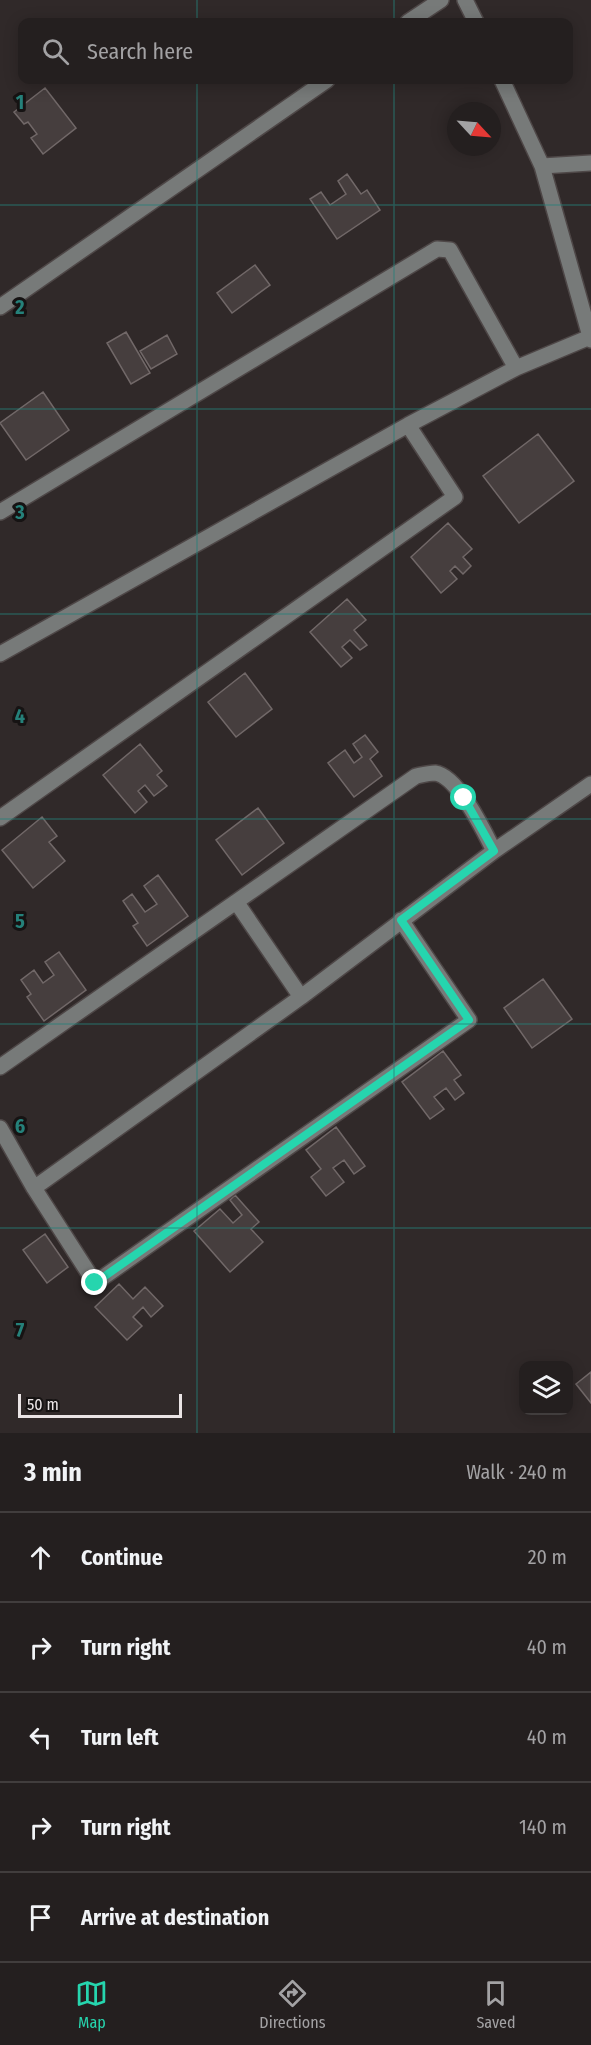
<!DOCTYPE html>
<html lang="en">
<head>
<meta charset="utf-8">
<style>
  body { margin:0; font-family:"Fira Sans Condensed",sans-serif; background:#2c2728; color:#f1f3f6 }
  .controls { position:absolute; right:18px; bottom:18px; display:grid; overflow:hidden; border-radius:12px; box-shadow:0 3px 15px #0003 }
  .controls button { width:54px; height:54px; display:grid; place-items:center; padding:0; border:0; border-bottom:2px solid #413d3d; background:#241f1f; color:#f1f3f6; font:30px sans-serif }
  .compass { position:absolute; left:447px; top:102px; width:54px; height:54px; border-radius:50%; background:#241f1f; box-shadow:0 3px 15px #0003; rotate:116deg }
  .scale { position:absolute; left:18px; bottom:15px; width:164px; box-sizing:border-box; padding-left:6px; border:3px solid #eae4e5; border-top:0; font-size:16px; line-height:21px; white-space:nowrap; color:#eae4e5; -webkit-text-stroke:4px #161313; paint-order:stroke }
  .stop { position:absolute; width:18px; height:18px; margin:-14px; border:4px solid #26d5ae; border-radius:50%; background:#fff }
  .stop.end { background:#26d5ae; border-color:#fff; box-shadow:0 2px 6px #0008 }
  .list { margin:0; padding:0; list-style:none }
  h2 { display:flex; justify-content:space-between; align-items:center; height:78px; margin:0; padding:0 24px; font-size:26px }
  h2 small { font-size:20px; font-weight:400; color:#a3a2a4 }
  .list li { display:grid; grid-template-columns:39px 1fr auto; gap:18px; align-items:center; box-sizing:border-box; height:90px; padding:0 24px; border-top:2px solid #413d3d }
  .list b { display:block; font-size:22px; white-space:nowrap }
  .list em { font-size:20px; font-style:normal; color:#a3a2a4 }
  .icon { flex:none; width:33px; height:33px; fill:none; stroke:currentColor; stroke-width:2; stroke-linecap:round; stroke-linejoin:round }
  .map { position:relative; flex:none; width:591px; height:1433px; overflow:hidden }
  .search { position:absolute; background:#241f1f; box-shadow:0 3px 15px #0003; left:18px; right:18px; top:18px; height:66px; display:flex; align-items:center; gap:15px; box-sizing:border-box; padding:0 21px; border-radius:12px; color:#a3a2a4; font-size:22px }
  .sheet { height:528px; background:#241f1f }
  nav { display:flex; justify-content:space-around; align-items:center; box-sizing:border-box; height:84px; border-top:2px solid #413d3d; background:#241f1f; font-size:16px; color:#a3a2a4 }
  nav a { display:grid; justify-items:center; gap:3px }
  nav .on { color:#26d5ae }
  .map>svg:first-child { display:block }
</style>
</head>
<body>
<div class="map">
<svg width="591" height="1433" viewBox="0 0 591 1433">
  <rect width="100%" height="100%" fill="#302929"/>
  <!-- building -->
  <path fill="#463e3e" stroke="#716868" stroke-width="1.5" d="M45 88 76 128 43 154 31 138 37 134 28 122 24 124 14 112Z
    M347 174 361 194 367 190 380 210 337 239 310 199 321 192 330 205 346 194 338 181Z
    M255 265 270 285 232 313 217 293Z
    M126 332 150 373 131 384 107 343Z
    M167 335 177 354 151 369 140 351Z
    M43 392 69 430 26 460 0 423Z
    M538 434 574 481 519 523 483 476Z
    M448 523 472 549 463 557 471 566 463 574 455 566 450 571 457 579 441 593 411 557Z
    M347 599 366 620 354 630 367 645 360 650 350 640 342 647 352 658 341 667 310 632Z
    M245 673 272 709 236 737 208 702Z
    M365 735 378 752 370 759 382 776 354 797 328 763 345 750 354 763 362 757 353 744Z
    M140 744 162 771 157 775 167 786 154 796 145 785 138 791 147 802 135 813 103 775Z
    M258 808 284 843 242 875 216 840Z
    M42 817 57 836 49 842 65 861 33 888 2 850Z
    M158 875 188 916 147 946 133 926 138 923 123 901 132 894 145 912 157 904 144 886Z
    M59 952 86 990 44 1021 27 997 31 994 21 980 34 970 43 983 54 975 45 962Z
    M543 979 572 1019 532 1048 504 1008Z
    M443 1051 461 1075 454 1080 464 1093 455 1100 446 1088 434 1097 444 1109 430 1119 402 1082Z
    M336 1127 365 1166 354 1174 344 1160 333 1168 344 1182 326 1196 311 1177 321 1169 306 1150Z
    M235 1195 259 1222 251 1229 263 1242 230 1272 194 1231 220 1209 233 1223 242 1215 230 1200Z
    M45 1234 68 1267 47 1283 23 1250Z
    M119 1284 133 1299 145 1287 163 1306 151 1317 143 1307 133 1317 142 1326 127 1340 95 1307Z
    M591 1372V1403L576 1384Z"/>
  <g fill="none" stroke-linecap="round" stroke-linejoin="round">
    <defs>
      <path id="minor" d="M465 0 476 22
        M408 22 441 0
        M502 80 542 166 591 340
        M542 166 591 163
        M0 307 327 80
        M0 512 437 249 450 250 516 368
        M0 654 408 425 516 368 590 337
        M0 818 455 497 408 425
        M237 903 301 997
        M0 1067 416 776C421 775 429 773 435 773 458 776 484 831 494 851
        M0 1128 34 1188 95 1283 469 1020 401 920
        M34 1188 301 997 494 851 591 784"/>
    </defs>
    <!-- minor casing -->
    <use href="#minor" stroke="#4e4747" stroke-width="18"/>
    <!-- minor -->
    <use href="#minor" stroke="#777a79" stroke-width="15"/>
  </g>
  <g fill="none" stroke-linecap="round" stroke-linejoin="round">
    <!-- route -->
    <path stroke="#26d5ae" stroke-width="8" d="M95 1283 469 1020 401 920 494 851 464 798"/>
  </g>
  <!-- grid -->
  <path fill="none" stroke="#25817a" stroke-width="1.5" stroke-opacity="0.55" d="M197 0V22M394 0V22M197 80V1433M394 80V1433M0 205H591M0 409H591M0 614H591M0 819H591M0 1024H591M0 1228H591"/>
  <g font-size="20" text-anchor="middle" font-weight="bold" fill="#25817a" stroke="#161313" stroke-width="6" stroke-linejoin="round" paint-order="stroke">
    <text x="20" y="109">1</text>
    <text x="20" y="314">2</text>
    <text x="20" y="519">3</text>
    <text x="20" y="723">4</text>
    <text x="20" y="928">5</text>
    <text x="20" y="1133">6</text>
    <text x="20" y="1337">7</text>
  </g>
</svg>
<div class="controls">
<button><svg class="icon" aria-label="layers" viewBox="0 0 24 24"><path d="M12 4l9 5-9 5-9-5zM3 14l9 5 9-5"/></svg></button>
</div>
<svg class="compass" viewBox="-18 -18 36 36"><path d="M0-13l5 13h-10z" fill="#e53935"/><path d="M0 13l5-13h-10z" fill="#a3a2a4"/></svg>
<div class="scale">50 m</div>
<div class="stop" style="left:464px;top:798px"></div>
<div class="stop end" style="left:95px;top:1283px"></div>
<div class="search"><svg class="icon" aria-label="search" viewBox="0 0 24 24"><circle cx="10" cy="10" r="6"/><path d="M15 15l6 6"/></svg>Search here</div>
</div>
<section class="sheet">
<h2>3 min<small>Walk · 240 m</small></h2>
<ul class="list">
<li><svg class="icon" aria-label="ahead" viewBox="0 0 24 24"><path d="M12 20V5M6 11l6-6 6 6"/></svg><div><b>Continue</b></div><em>20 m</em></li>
<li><svg class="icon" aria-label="right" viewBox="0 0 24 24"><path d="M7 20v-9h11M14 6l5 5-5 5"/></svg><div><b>Turn right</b></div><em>40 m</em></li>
<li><svg class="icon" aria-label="left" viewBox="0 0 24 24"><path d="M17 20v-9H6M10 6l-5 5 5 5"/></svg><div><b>Turn left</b></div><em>40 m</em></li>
<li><svg class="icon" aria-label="right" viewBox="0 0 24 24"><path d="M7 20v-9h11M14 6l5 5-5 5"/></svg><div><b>Turn right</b></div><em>140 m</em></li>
<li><svg class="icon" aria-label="arrive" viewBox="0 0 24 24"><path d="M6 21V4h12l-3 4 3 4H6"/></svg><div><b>Arrive at destination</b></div></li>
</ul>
</section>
<nav>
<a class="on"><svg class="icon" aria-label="map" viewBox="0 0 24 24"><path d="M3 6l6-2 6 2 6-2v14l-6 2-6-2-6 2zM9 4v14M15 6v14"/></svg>Map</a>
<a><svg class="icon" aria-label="directions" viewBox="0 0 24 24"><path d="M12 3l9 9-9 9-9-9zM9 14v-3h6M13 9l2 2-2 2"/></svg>Directions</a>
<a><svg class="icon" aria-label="saved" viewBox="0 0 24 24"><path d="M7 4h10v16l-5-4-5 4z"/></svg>Saved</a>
</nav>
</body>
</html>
